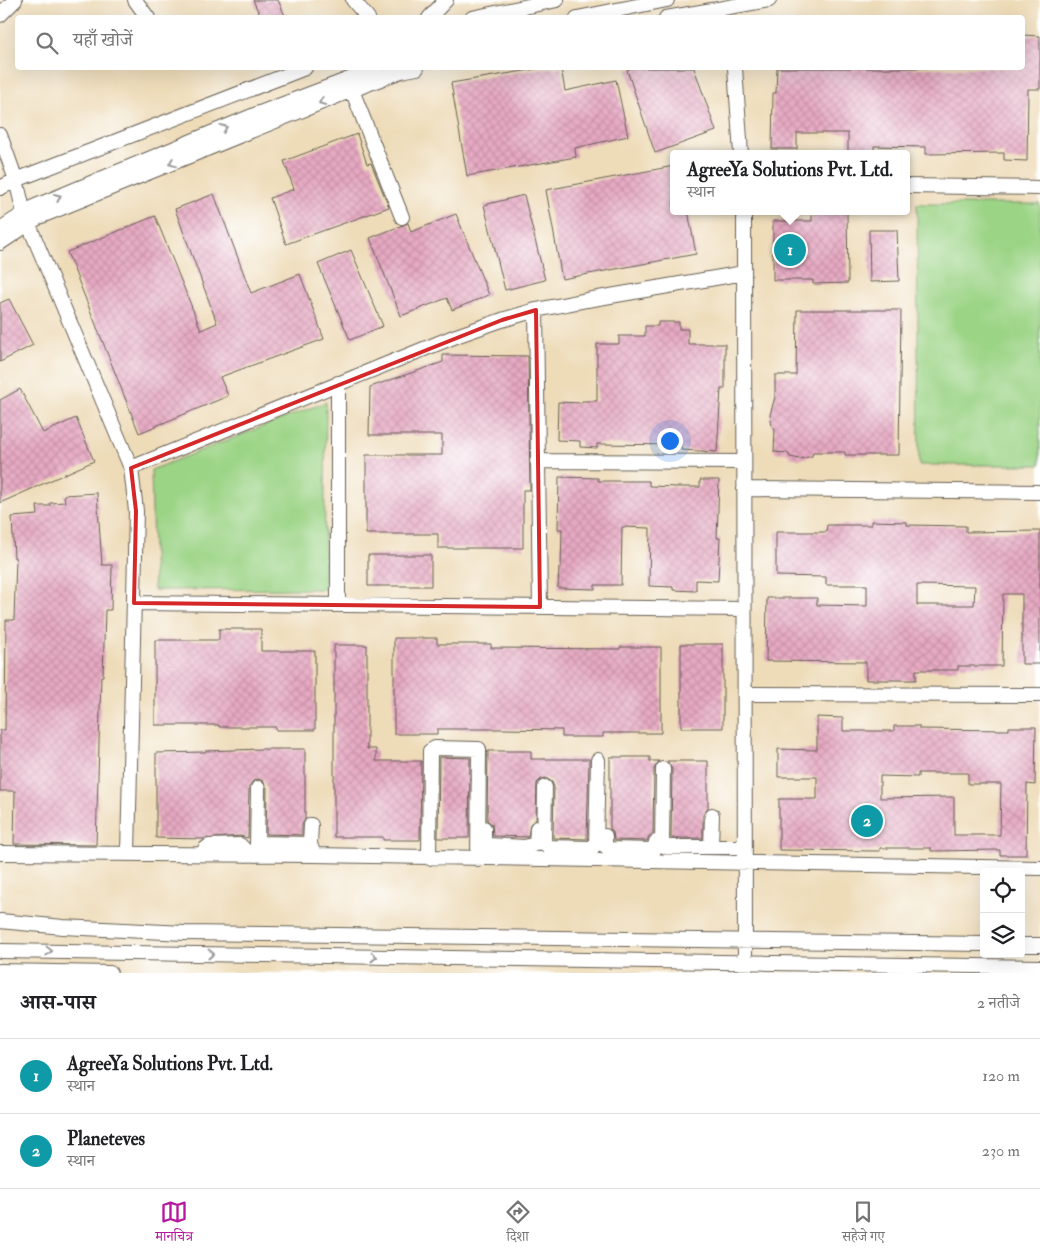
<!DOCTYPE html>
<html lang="hi">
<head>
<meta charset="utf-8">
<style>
  body { margin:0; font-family:"IM FELL Double Pica","Noto Serif Devanagari",serif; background:#f2f2f2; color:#202124 }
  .controls { position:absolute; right:15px; bottom:15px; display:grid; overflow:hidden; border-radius:5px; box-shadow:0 5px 20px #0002 }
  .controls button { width:45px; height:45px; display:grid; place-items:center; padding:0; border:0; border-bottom:1px solid #e0e0e0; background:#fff; color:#202124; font:25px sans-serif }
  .you { position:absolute; left:669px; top:440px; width:18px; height:18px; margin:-12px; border:4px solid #fff; border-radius:50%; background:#1a73e8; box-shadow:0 0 0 8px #1a73e833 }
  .badge { display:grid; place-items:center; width:32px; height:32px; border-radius:50%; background:#b5179e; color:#fff; font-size:16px; font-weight:700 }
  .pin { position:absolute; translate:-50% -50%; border:2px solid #fff; box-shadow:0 1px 5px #0006 }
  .popup { position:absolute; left:670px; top:150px; width:240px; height:65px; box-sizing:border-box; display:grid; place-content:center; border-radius:5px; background:#fff; filter:drop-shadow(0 1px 4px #0005); font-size:16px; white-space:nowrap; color:#757577 }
  .popup b { font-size:19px; color:#202124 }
  .popup::after { content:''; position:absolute; left:50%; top:100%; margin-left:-10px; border:10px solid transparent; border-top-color:#fff }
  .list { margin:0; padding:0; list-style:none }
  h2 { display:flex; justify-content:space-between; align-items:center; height:65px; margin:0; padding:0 20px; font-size:21px }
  h2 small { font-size:16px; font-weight:400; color:#757577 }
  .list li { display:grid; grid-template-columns:32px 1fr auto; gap:15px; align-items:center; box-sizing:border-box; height:75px; padding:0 20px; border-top:1px solid #e0e0e0 }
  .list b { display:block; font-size:19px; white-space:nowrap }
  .list p { margin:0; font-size:16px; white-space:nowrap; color:#757577 }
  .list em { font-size:16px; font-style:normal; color:#757577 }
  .icon { flex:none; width:28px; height:28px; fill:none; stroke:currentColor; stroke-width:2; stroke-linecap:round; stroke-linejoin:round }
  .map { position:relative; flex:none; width:1040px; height:973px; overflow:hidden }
  .search { position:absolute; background:#fff; box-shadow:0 5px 20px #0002; left:15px; right:15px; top:15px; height:55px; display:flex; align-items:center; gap:12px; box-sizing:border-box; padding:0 18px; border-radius:5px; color:#757577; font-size:19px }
  .sheet { height:215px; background:#fff }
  nav { display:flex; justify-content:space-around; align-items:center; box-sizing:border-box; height:70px; border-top:1px solid #e0e0e0; background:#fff; font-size:14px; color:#757577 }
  nav a { display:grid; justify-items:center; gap:2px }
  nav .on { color:#b5179e }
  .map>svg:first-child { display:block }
</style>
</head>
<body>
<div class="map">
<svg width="1040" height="973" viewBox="0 0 1040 973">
  <defs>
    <pattern id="building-cross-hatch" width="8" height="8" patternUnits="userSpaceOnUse" patternTransform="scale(1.25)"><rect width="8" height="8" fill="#e6a9c2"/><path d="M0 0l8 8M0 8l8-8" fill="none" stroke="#c591a6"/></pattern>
  </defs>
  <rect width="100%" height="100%" fill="#fff"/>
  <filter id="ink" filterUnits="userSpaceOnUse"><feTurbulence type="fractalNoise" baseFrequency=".02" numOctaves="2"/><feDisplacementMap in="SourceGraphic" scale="10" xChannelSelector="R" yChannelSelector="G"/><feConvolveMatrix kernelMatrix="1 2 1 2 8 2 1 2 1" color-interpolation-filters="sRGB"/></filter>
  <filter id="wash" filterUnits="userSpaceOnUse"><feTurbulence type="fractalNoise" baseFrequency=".0096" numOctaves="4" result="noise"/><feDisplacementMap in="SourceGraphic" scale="20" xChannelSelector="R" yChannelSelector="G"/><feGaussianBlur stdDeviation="1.12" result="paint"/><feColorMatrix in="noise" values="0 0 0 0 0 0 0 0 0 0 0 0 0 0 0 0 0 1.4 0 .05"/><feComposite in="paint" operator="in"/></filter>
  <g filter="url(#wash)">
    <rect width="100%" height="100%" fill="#eedcb9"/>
    <!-- park -->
    <path fill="#9cd486" stroke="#5c7851" d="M917 204H1040V465H919Z
      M326 402 324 589 154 590 151 470Z"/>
    <g id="blocks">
      <!-- building -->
      <path fill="url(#building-cross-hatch)" fill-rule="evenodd" d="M253 0H278L286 18H261Z
        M1022 35 1040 36V89H1028L1027 161 1004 160V153L926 154V147L874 146V153L848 152V133H797V149H772L773 93H776L777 68H1022Z
        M542 68H561L565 91 616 80 628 136 575 148 576 157 467 176 451 83Z
        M632 68H694L716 131 655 153 627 70Z
        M357 134 367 164 371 163 389 207 286 244 270 198 294 189 284 161Z
        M674 166V211H688L696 254 562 279 546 190Z
        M214 194 251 293 300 274 324 339 220 377 228 396 139 433 67 252 155 216 201 330 217 323 175 209Z
        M524 195 545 280 505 290 484 205Z
        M812 212H847L848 283 813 284V280H773V221H812Z
        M456 214 489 295 452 310 447 298 401 316 370 238 408 223 411 232Z
        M869 230H897L899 281 870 282Z
        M351 250 383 326 350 340 318 264Z
        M9 299 33 345 0 362V303Z
        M797 310H901L899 455H845V452H813L812 456 800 459 790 457 788 453 774 452 775 430 772 426 770 415 775 397V375H796Z
        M658 322H679V329H688V344H725V389H721L717 452 681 450V445L597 444V448L580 447V441L557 440 558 402 581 403 582 401H597V344H619V336H645V326H658Z
        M443 355 528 356 530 490H523V548H438V534H366V455H442V435H369L370 387 443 362Z
        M20 389 43 433 76 418 94 461 0 503V400Z
        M559 477 598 478V481H649V486L678 487H700V480H719L717 538H720L718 581 696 580V591L673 590V587L649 586 650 528 622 527 621 585H595V589L558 588 559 568H561L562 529H558Z
        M97 493 102 565H112L111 610H105L103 676H101L96 845 14 844 15 791H0V730H5L6 620H14L16 558H14L12 517 38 515 37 506H50V503L65 502 64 495Z
        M871 521 907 522V525L966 526V532L1040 531V664H1022V594H1003L1002 666H958V670H916V680H866V662L766 661 767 598H817V605L867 606V585H826V577L776 576V532H826L827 525H871ZM917 585 975 586 974 605H917Z
        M368 555H431V586H368Z
        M219 629H261V651H315V730H276V727H219V725H155V640H219Z
        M394 638H437V644H491V648L620 649V647H661V733H603V737H562V730L503 729H437V734H394Z
        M681 644H723V728H681Z
        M334 645H367V749H376V761H421L420 840H383V837H334Z
        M817 717 843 718V731H894V726H919V729L1009 730V727H1036L1035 785 1027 784 1026 855H1000V850L931 851V848H880V851L779 850V799H817V777H778V749L817 750ZM918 773H968V784H1001L1000 835H954V797L880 798V776L918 777Z
        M261 749H305V819L302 825V835L266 834 267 788 263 781 258 779 253 781 249 787 248 838 240 836 204 839 156 838V753L205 752V751Z
        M488 751H531V759H589L587 839 553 838 554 787 552 782 546 778 541 779 537 783 536 820 530 824 528 837 493 836 492 824 487 820Z
        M439 757 470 758 469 838H438Z
        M610 757H650V761H659L654 769 653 834 649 836 647 841 614 840 613 832 610 829Z
        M667 761H708V807L703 815V838H671L672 769Z"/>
    </g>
  </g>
  <g filter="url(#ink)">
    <use href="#blocks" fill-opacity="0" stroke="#665f53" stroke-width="1"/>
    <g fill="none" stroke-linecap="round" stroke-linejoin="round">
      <defs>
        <path id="minor" d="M135 0 148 18
          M353 0 368 18
          M0 15 15 0
          M429 18 446 0
          M472 18 557 0
          M577 18 667 0
          M666 18 769 0
          M735 68 741 154
          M352 90 402 217
          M0 135 16 180 24 213 131 468 136 511 128 853
          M906 186 1040 188
          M0 188 16 180 305 68
          M744 211 745 973
          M0 229 36 206 257 114 378 68
          M0 243 39 217 352 90 401 71 417 68
          M536 310 540 607
          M537 461 744 462
          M131 468 456 336 502 320 536 310 587 300 744 273
          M744 489 1040 492
          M134 603 744 609
          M338 605V383
          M745 694 1040 695
          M663 769 662 845 666 847H745
          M545 787 544 843 549 847 592 848 596 844 598 760
          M484 828V841L488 845 525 847 536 844 537 828
          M605 836V846L610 849 654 850 656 842
          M310 844 311 825
          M257 845 258 788
          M711 847 712 815
          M205 849 209 846 240 845 245 850 246 855
          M0 853 314 855 1040 868
          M255 855 257 845 260 843 310 844 314 855
          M429 858 430 751 435 748 479 749 478 859
          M0 921 63 927 185 933 984 944
          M1021 945H1040
          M0 951 1040 967
          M0 971 110 973"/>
      </defs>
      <!-- minor casing -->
      <use href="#minor" stroke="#665f53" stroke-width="16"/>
      <!-- minor -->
      <use href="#minor" stroke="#fff" stroke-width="14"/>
    </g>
    <!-- one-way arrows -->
    <defs><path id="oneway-chevron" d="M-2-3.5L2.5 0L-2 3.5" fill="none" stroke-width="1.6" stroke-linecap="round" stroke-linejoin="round" transform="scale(1.25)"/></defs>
    <g stroke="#999">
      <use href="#oneway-chevron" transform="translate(322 102) rotate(158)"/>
      <use href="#oneway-chevron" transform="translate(224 128) rotate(-23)"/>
      <use href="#oneway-chevron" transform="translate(172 163) rotate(158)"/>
      <use href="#oneway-chevron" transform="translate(58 197) rotate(-23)"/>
      <use href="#oneway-chevron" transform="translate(49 951) rotate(1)"/>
      <use href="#oneway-chevron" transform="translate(211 954) rotate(1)"/>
      <use href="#oneway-chevron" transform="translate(374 957) rotate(1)"/>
    </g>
  </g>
  <!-- marked area -->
  <path fill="none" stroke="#d62828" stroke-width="4" stroke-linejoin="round" d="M536 310 540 607 134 603 136 511 131 468 502 320Z"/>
</svg>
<div class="controls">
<button><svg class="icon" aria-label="locate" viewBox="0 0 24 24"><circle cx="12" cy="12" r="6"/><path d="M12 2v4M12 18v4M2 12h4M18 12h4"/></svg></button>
<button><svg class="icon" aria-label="layers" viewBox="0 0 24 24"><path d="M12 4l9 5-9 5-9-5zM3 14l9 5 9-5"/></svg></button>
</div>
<div class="you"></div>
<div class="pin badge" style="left:790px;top:250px;background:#0f9aa8">1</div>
<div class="popup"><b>AgreeYa Solutions Pvt. Ltd.</b>स्थान</div>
<div class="pin badge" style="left:867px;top:821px;background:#0f9aa8">2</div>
<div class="search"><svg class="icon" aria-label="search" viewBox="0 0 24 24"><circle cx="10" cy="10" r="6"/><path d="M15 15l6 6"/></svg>यहाँ खोजें</div>
</div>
<section class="sheet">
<h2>आस-पास<small>2 नतीजे</small></h2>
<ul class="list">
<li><span class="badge" style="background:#0f9aa8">1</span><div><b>AgreeYa Solutions Pvt. Ltd.</b><p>स्थान</p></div><em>120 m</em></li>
<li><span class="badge" style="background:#0f9aa8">2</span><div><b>Planeteves</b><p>स्थान</p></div><em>230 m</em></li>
</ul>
</section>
<nav>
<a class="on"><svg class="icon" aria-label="map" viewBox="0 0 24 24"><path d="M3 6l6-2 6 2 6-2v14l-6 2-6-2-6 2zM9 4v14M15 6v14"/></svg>मानचित्र</a>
<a><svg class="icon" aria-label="directions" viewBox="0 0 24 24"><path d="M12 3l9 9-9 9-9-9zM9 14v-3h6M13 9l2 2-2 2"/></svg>दिशा</a>
<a><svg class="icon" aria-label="saved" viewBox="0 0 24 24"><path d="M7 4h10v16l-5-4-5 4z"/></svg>सहेजे गए</a>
</nav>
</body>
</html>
